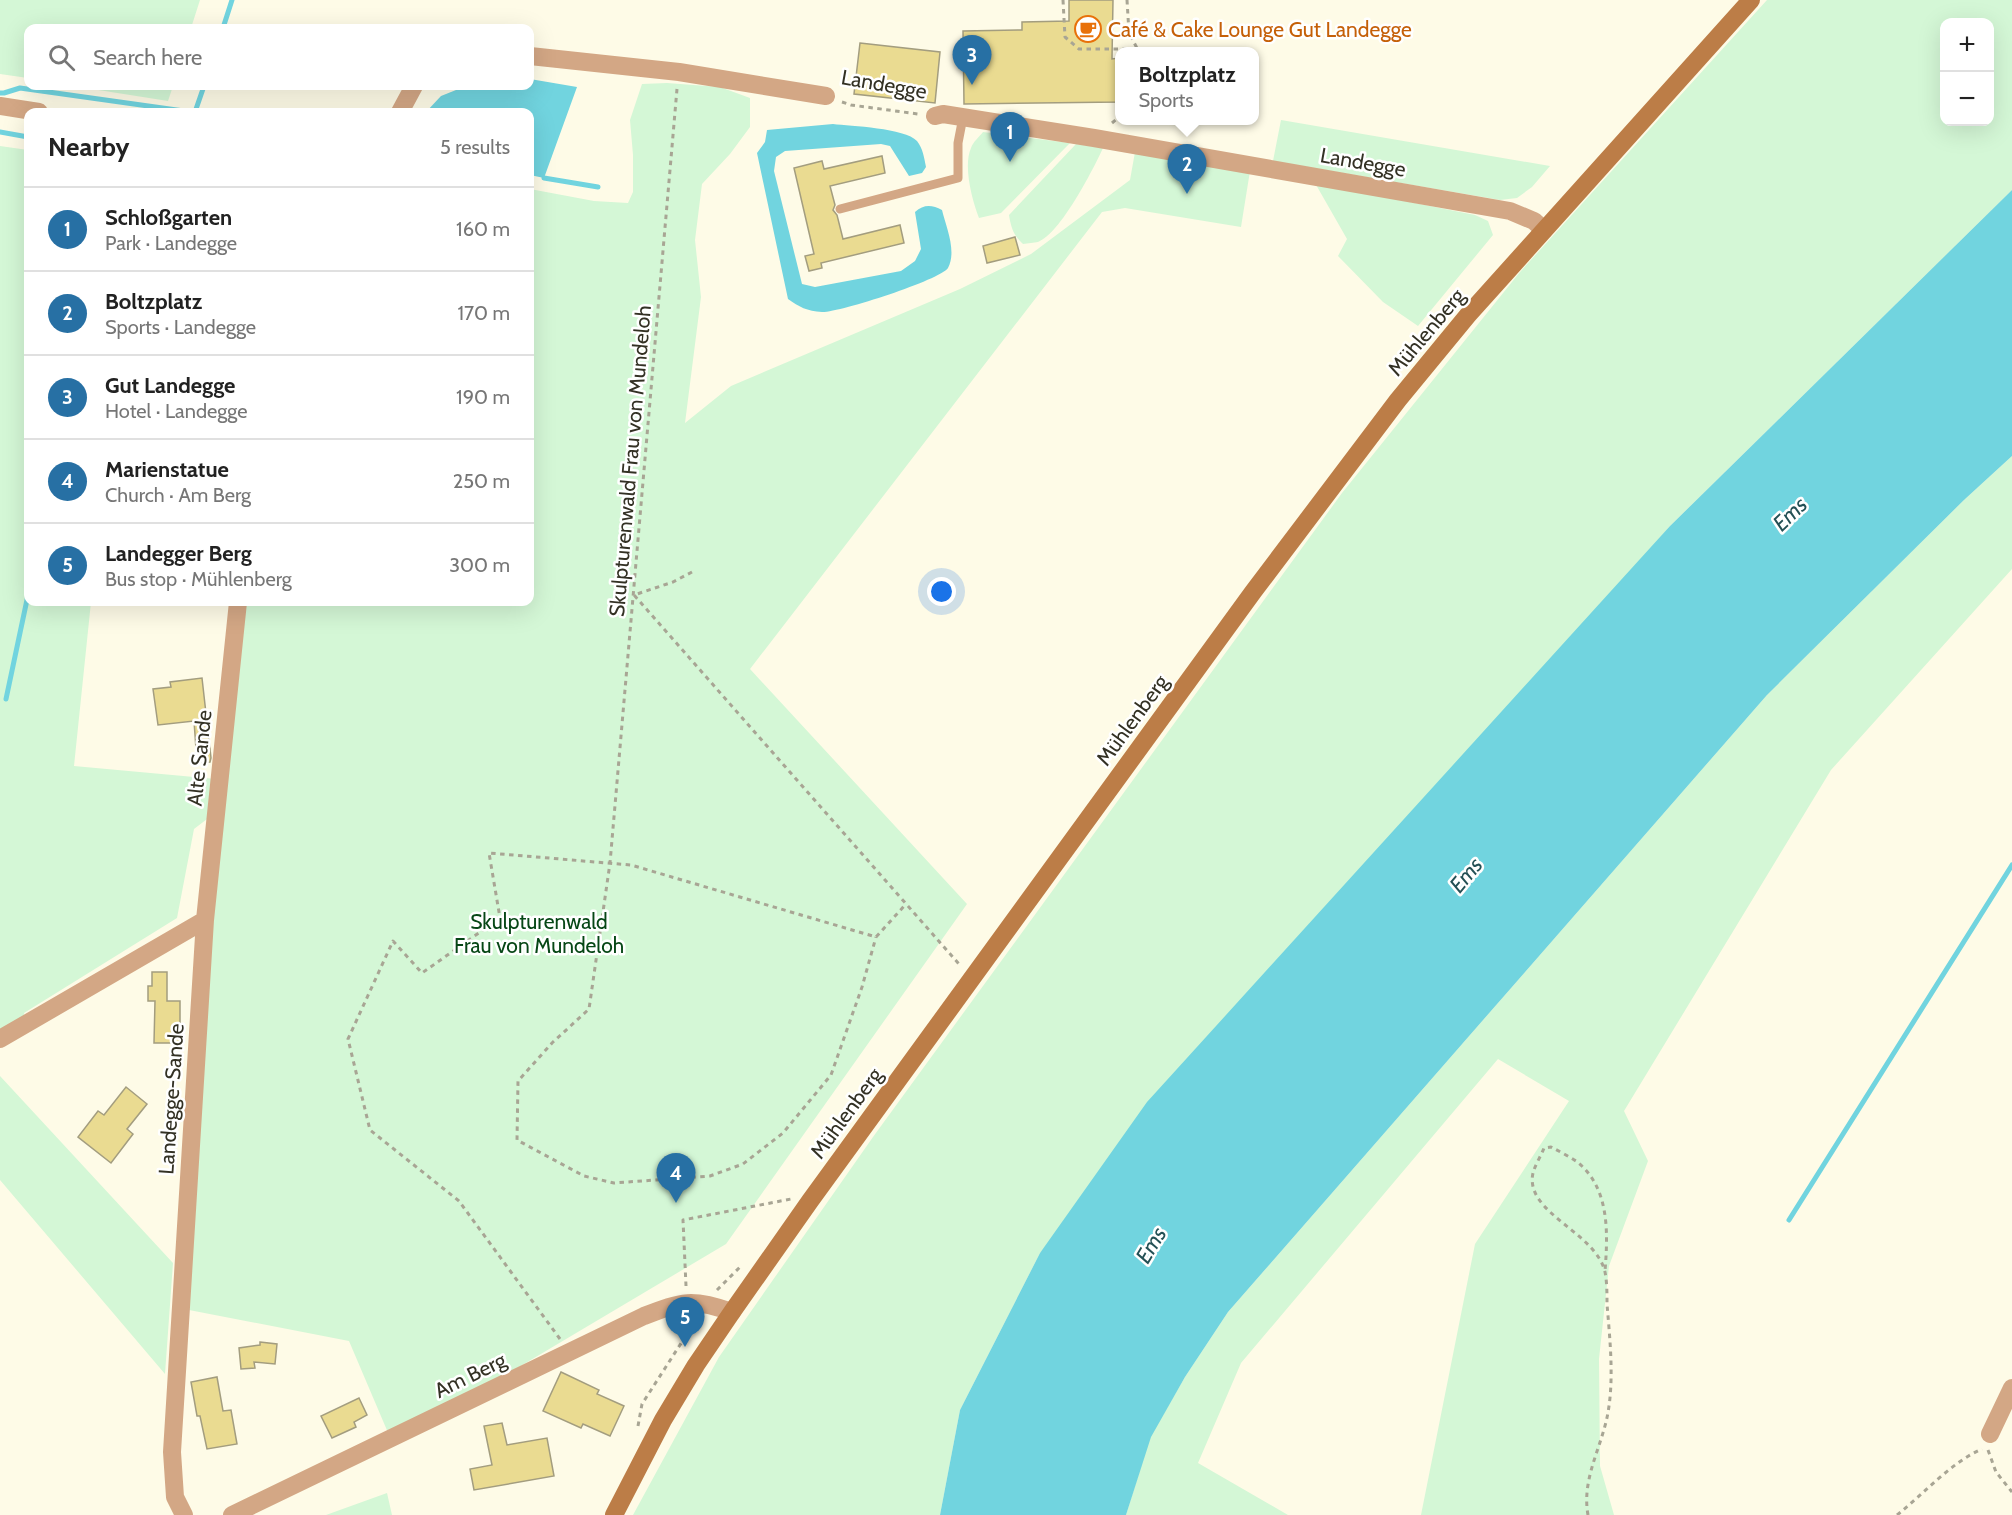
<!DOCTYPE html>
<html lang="en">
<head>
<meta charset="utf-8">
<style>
  body { margin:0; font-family:Cabin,sans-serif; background:#f2f2f2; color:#222 }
  .controls { position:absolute; right:18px; top:18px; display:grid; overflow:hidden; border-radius:12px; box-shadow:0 6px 24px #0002 }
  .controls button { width:54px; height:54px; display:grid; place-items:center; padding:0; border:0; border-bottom:2px solid #e0e0e0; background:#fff; color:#222; font:30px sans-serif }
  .you { position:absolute; left:942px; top:592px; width:21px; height:21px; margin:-15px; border:4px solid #fff; border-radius:50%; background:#1a73e8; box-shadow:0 0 0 9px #1a73e833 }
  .badge { display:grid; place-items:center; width:39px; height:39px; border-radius:50%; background:#2770a4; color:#fff; font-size:20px; font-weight:700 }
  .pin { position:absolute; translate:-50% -50px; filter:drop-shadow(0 2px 3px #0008) }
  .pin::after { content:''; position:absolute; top:32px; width:21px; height:18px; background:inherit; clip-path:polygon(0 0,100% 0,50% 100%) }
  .popup { position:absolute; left:1115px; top:47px; width:144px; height:78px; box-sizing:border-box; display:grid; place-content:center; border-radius:12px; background:#fff; filter:drop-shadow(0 2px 4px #0005); font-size:20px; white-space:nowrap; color:#767676 }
  .popup b { font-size:22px; color:#222 }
  .popup::after { content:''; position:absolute; left:50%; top:100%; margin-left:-12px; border:12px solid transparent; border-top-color:#fff }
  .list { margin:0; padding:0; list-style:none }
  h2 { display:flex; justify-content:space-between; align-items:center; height:78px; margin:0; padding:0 24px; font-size:26px }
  h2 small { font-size:20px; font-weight:400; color:#767676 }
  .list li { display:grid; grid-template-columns:39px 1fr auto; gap:18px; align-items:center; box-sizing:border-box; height:84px; padding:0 24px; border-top:2px solid #e0e0e0 }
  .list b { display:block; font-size:22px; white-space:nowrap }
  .list p { margin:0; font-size:20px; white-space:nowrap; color:#767676 }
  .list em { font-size:20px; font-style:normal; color:#767676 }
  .icon { flex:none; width:33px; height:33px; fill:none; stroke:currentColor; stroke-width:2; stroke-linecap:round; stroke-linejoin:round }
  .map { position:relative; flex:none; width:2012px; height:1515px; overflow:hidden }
  .search { position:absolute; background:#fff; box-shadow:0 6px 24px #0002; left:24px; top:24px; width:510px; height:66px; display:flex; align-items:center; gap:15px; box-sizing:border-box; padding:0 21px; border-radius:12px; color:#767676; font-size:22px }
  .panel { position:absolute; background:#fff; box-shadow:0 6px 24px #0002; left:24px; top:108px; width:510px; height:498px; border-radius:12px }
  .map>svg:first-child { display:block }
</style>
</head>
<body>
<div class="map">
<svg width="2012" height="1515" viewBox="0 0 2012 1515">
  <rect width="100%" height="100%" fill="#fefbe7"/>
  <!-- green -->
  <path fill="#d4f7d6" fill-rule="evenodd" d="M0 0H200L191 28H28V78L0 74Z
    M1767 0H2012V190L1670 526 1040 1253 960 1410 940 1515H633L719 1357 873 1137 1342 493 1520 272ZM1944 22H1990V122H1944Z
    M667 83 720 87 750 98V127L730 154 702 184 695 240 701 297 685 423 731 386 960 289 1031 254 1130 180 1135 152 1250 171 1241 227 1125 208 1102 212 750 669 967 904 726 1244 497 1380 389 1435 349 1341 189 1310 201 978 240 602H530V189L594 201 628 203 633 192V155L630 120 642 84Z
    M73 86H173L168 101Z
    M1281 120 1550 166 1532 187 1517 198 1500 200 1273 161Z
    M983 132 1070 143 1001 213 979 218C972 200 963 166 971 148 973 142 979 137 983 132Z
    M1076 144 1103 148C1093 170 1060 234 1038 242 1034 243 1028 243 1023 244 1014 236 1011 228 1009 215Z
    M0 146 28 150V602H91L74 766 216 779 211 816 194 829 177 918 24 1013 25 1019 0 1032Z
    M1315 183 1475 215 1488 221 1493 235 1418 326 1383 302 1338 256 1347 239Z
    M2012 456V569L1831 770 1624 1111 1648 1161 1609 1266 1599 1359 1600 1466 1614 1515H1421L1475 1244 1569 1101 1498 1059 1241 1363 1198 1463 1288 1515H1126L1150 1437 1185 1377 1228 1312 1767 695 1964 500Z
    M0 1076 173 1263 165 1374 0 1180Z
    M387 1493 392 1515H326Z"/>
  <!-- water -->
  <path fill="#71d4df" d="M530 79 577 87 544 178 530 175V112H426L441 96 466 86H530Z
    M833 124C851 126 905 128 917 141 923 149 924 157 926 167L922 173 909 176 890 146 881 144 785 151 776 157 774 171 802 284 815 287 901 271 915 261 921 249 915 212C924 204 932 205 942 210 946 227 957 251 948 268 940 280 838 313 822 312 807 311 799 307 788 299L757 153 765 142 767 130Z
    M2012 190V456L1964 500 1767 695 1228 1312 1185 1377 1151 1437 1126 1515H940L960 1410 1040 1253 1147 1102 1670 526Z"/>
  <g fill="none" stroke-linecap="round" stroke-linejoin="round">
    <!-- stream -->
    <path stroke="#71d4df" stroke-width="5" d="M223 28 232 0
      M0 93H4L20 88 191 112
      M195 112 204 86
      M0 132 28 137
      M544 178 598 187
      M6 699 28 595
      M1789 1220 2012 865"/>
  </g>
  <!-- building -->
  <path fill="#eadb91" stroke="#a39d7f" stroke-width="1.5" d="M1069 0H1113L1112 59 1119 58V102L964 104 963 31 1022 30V22L1069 21Z
    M860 43 940 52 935 103 854 94Z
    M882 156 885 173 830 186 835 205 833 210 837 215 843 239 900 225 904 243 821 263 822 268 809 271 805 256 814 254 794 168 822 161 824 169Z
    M1015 237 1020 255 987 263 983 246Z
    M202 678 211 758 210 762 197 763 194 721 158 725 153 689 171 687 170 682Z
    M152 972H167V1001H180V1043H154L155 1001H148V986H152Z
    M126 1087 147 1104 127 1129 133 1134 111 1163 78 1137 98 1111 104 1115Z
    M260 1342 277 1344 275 1364 254 1362 255 1368 241 1369 239 1348 260 1345Z
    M561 1372 599 1390 597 1394 624 1406 610 1436 583 1424 581 1428 543 1411Z
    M217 1377 223 1411 231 1410 237 1444 207 1449 200 1416H197L191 1382Z
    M359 1398 367 1415 354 1422 356 1427 332 1438 321 1416Z
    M502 1423 507 1445 547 1438 554 1476 474 1490 470 1469 492 1465 484 1426Z"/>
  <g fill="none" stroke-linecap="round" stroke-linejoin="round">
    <!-- path -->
    <path stroke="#a8a594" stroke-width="3" stroke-dasharray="4.5 4.5" stroke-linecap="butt" d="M1063 0 1065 37 1079 49H1139
      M1127 0 1129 33 1139 52
      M677 89 610 863 589 1009 552 1043 518 1081 517 1140 584 1176 614 1183 710 1176 743 1164 783 1133 831 1075 862 987 876 937
      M842 102 851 105 918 114
      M1112 123 1120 116
      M692 572 673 582 634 595 959 964
      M686 1286 683 1220 791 1199
      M717 1290 742 1265
      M560 1339 459 1201 370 1130 348 1039 393 941 422 973 500 918 489 853 631 865 876 937 906 904
      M638 1426 642 1404 696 1320
      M1988 1450 1996 1472 2012 1492
      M1588 1515C1582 1482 1598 1454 1606 1422 1615 1385 1610 1341 1607 1304 1607 1293 1607 1282 1605 1272 1596 1232 1524 1213 1533 1173 1535 1165 1541 1156 1544 1148L1551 1147C1559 1151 1568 1156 1576 1161 1610 1187 1608 1233 1605 1271
      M1897 1515C1925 1493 1950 1463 1982 1449"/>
    <!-- lane -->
    <path stroke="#d3a785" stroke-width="9" d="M840 209 958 178V143L963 117"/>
    <!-- street -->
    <path stroke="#d3a785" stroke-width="18" d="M530 56 679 72 826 96
      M0 106 39 112
      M400 112 414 86
      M935 116 943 114 1094 138 1510 211 1534 221 1544 230
      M0 1039 205 920
      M1990 1434 2012 1388
      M184 1515 175 1497 172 1452 205 920 238 602
      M232 1515 644 1316C683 1301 692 1298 732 1312"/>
    <!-- secondary -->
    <path stroke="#bc7d47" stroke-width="18" d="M614 1515 663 1420 696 1365 732 1312 810 1201 1253 592 1398 400 1468 315 1751 0"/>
  </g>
  <!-- icons -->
  <defs>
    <symbol id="cafe-ring" viewBox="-11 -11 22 22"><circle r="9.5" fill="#fff" stroke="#e8710a" stroke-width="1.5"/><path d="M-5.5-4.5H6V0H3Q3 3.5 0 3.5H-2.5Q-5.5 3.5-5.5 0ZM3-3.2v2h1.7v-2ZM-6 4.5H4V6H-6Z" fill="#e8710a"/></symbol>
  </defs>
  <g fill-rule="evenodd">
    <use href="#cafe-ring" x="1073" y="14" width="30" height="30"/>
  </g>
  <g text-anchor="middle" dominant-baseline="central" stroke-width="5" stroke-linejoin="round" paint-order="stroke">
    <!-- food labels -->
    <g font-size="21" fill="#c56008" stroke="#fff" text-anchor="start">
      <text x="1108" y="29">Café &amp; Cake Lounge Gut Landegge</text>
    </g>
    <!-- street labels -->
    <g font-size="21" fill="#333124" stroke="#fff">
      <text transform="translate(884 84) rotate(10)">Landegge</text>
      <text transform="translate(1363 162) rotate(10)">Landegge</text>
      <text transform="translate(1426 332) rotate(-50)">Mühlenberg</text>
      <text transform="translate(630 461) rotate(-85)">Skulpturenwald Frau von Mundeloh</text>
      <text transform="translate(1132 720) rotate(-54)">Mühlenberg</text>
      <text transform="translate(199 758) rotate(-84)">Alte Sande</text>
      <text transform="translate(171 1099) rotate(-86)">Landegge-Sande</text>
      <text transform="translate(846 1113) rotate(-54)">Mühlenberg</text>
      <text transform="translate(470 1375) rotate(-26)">Am Berg</text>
    </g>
    <!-- park labels -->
    <g font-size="21" fill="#074716" stroke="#fff">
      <text x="539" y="921">Skulpturenwald<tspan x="539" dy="24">Frau von Mundeloh</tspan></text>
    </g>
    <!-- water labels -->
    <g font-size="22" font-style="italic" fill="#235055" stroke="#fff">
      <text transform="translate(1790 514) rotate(-44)">Ems</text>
      <text transform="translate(1466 875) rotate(-50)">Ems</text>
      <text transform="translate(1151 1245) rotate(-59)">Ems</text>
    </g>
  </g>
</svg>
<div class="controls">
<button>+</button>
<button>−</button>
</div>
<div class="you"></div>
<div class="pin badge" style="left:1010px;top:162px">1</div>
<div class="pin badge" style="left:1187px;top:194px">2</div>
<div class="popup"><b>Boltzplatz</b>Sports</div>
<div class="pin badge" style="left:972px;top:85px">3</div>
<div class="pin badge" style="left:676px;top:1203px">4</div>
<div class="pin badge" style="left:685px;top:1347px">5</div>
<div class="search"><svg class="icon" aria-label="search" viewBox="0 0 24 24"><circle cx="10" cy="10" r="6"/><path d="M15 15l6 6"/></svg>Search here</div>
<section class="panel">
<h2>Nearby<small>5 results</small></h2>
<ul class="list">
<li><span class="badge">1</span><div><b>Schloßgarten</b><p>Park · Landegge</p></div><em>160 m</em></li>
<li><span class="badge">2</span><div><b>Boltzplatz</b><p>Sports · Landegge</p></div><em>170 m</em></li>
<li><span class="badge">3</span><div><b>Gut Landegge</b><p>Hotel · Landegge</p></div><em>190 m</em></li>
<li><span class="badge">4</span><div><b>Marienstatue</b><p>Church · Am Berg</p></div><em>250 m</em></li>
<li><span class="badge">5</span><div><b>Landegger Berg</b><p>Bus stop · Mühlenberg</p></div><em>300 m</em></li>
</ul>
</section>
</div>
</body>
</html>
